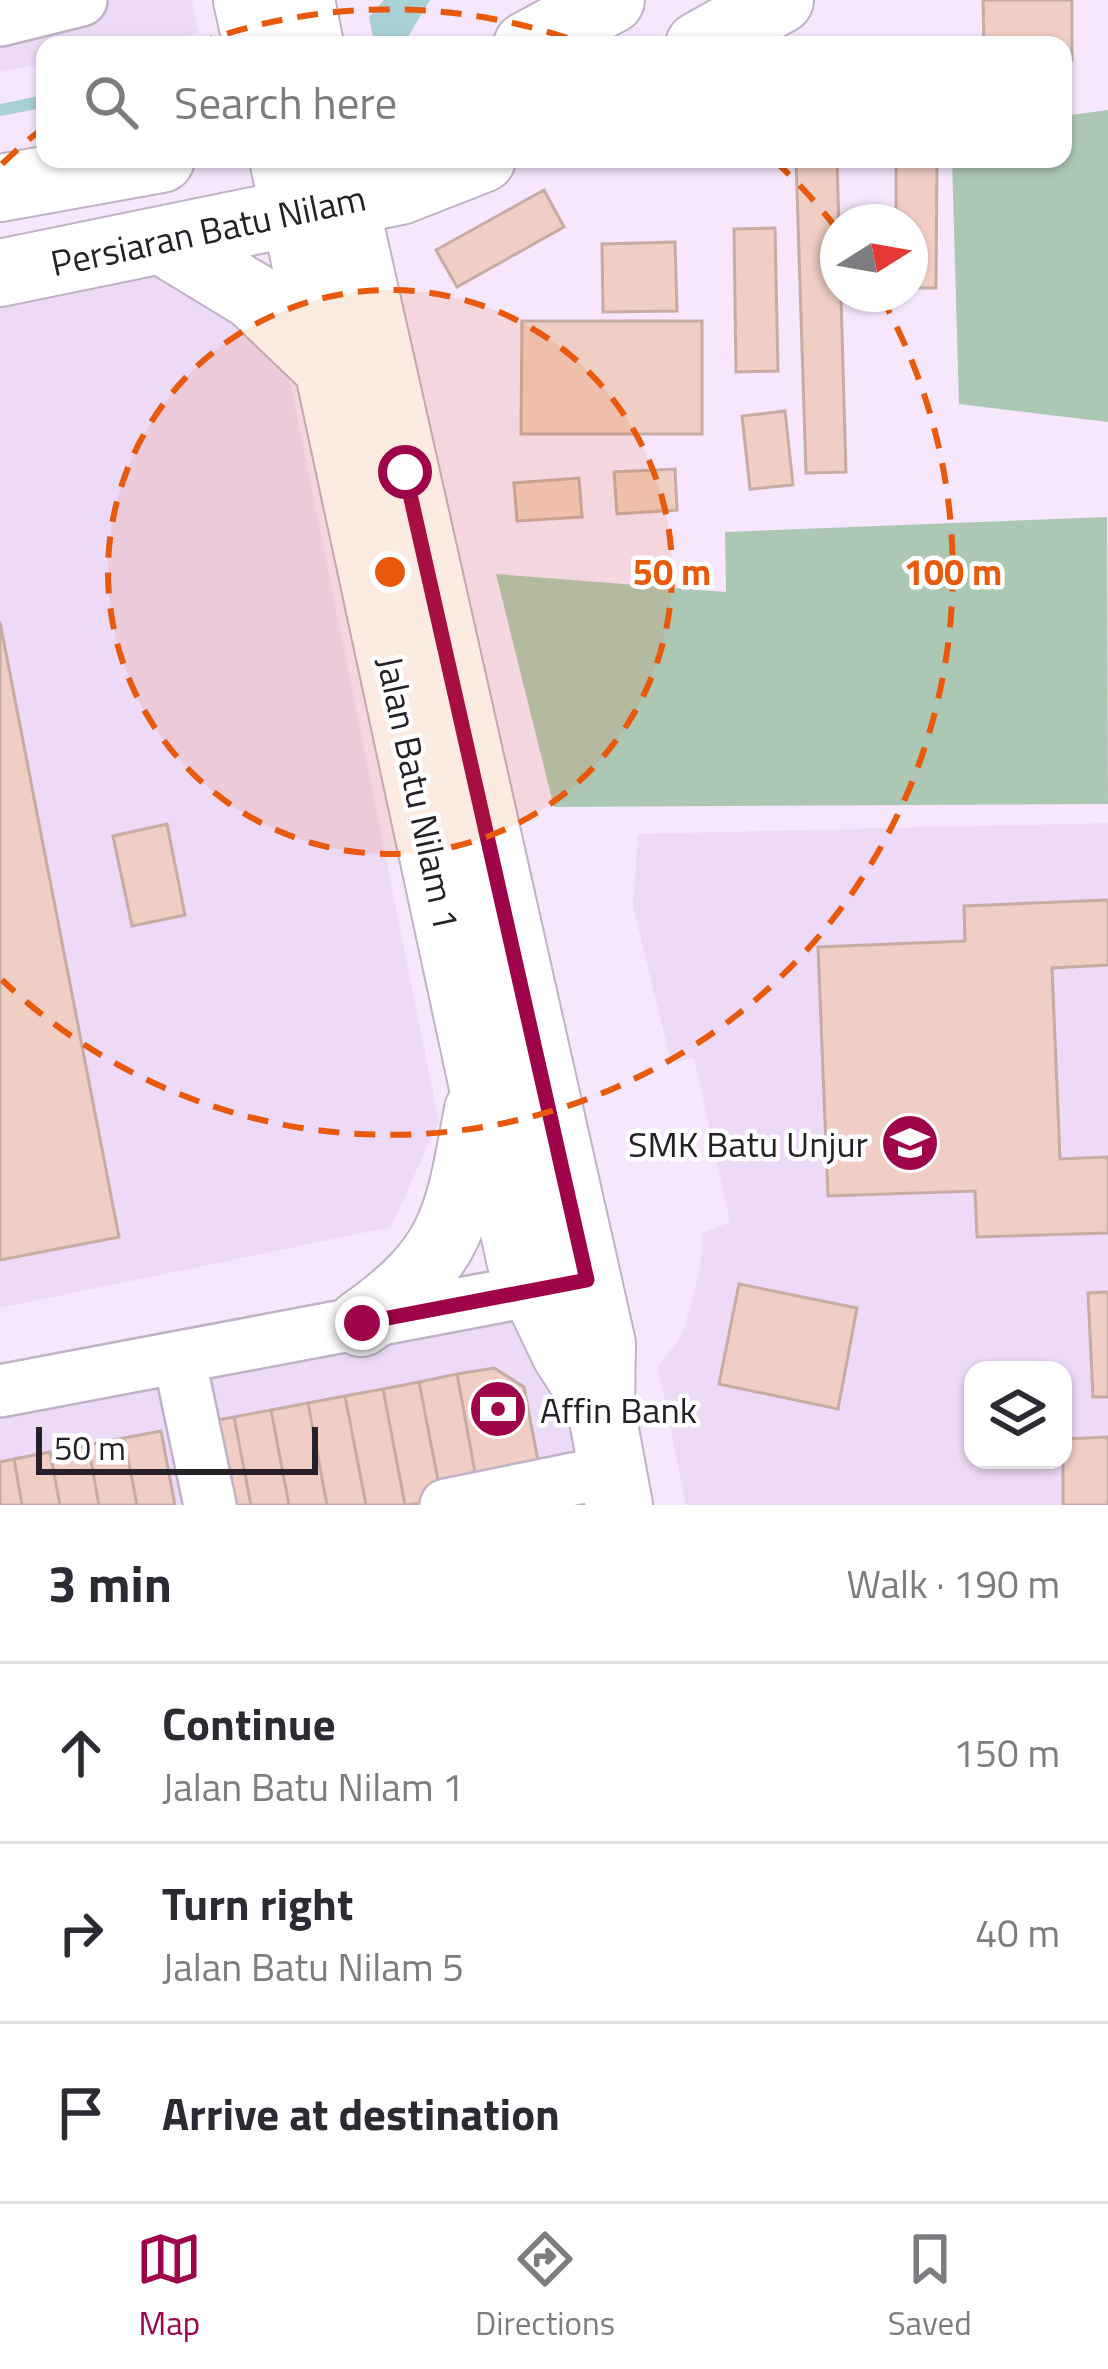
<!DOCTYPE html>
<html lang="en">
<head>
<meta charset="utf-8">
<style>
  body { margin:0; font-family:"Titillium Web",sans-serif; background:#f2f2f3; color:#2b2b33 }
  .controls { position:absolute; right:36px; bottom:36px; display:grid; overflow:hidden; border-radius:24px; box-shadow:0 3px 9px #0004 }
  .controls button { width:108px; height:108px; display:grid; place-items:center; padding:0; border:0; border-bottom:3px solid #e1e1e2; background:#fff; color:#2b2b33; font:60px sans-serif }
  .compass { position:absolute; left:820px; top:204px; width:108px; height:108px; border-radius:50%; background:#fff; box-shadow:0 3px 9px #0004; rotate:79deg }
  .scale { position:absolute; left:36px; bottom:30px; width:282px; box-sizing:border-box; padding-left:12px; border:6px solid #262028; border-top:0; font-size:33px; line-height:42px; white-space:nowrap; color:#262028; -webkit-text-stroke:9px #fff; paint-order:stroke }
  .stop { position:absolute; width:36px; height:36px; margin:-27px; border:9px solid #9f044a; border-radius:50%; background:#fff }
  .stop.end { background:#9f044a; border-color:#fff; box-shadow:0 3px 12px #0008 }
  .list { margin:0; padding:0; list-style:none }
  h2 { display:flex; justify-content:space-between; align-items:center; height:156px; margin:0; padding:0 48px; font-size:51px }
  h2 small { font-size:39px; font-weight:400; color:#7c7c81 }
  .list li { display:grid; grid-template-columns:78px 1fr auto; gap:36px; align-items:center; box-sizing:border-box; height:180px; padding:0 48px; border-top:3px solid #e1e1e2 }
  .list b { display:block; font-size:45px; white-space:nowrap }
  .list p { margin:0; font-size:39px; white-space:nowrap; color:#7c7c81 }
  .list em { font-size:39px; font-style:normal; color:#7c7c81 }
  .icon { flex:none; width:66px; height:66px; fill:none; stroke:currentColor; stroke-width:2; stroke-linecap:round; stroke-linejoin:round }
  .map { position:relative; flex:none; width:1108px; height:1505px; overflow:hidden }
  .search { position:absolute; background:#fff; box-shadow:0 3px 9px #0004; left:36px; right:36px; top:36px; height:132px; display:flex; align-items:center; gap:30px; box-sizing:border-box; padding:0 42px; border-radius:24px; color:#7c7c81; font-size:45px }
  .sheet { height:696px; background:#fff }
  nav { display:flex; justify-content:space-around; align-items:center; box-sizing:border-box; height:168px; border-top:3px solid #e1e1e2; background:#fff; font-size:33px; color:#7c7c81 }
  nav a { display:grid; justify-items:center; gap:6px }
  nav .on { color:#9f044a }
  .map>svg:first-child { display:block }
</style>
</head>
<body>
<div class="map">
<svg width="1108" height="1505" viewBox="0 0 1108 1505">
  <rect width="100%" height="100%" fill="#f6e7fd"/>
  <!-- built -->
  <path fill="#eddaf6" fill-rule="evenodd" d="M0 0H192L199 33 139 45H45V63L0 72Z
    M174 271 287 367 439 1121 391 1227 0 1308V300Z
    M1108 823V1505H686L658 1368 683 1333 701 1266 702 1233 730 1222 694 1058 671 1062 633 906 638 834ZM973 1370H1063V1460H973Z
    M518 1306 573 1396 595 1505H0V1384Z"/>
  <!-- forest -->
  <path fill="#acc8b4" d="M1108 110V422L959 404 952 159H1063V116Z
    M1107 517 1108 804 554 807 496 574 726 592 725 532Z"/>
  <!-- water -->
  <path fill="#a9d0d4" d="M384 0H430L403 45H375L369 17Z"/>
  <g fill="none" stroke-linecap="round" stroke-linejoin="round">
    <!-- stream -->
    <path stroke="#a9d0d4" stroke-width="12" d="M0 110 45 101"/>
  </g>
  <!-- building -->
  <path fill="#f0cec3" stroke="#c6aca4" stroke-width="3" d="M983 0H1072V60H1063V45H984Z
    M796 159H837L846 472 806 473Z
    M896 159H937L936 288H910V222H896Z
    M544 190 564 227 457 287 436 250Z
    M775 228 778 371 736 372 734 229Z
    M675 242 677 311 603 312 602 244Z
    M522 321H702V434H521Z
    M785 411 793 485 750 489 742 416Z
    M675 469 677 510 617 514 614 472Z
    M579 478 582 517 517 521 514 483Z
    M0 622 119 1237 0 1260Z
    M167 824 185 915 132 926 113 836Z
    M1108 900V965L1052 968 1060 1159 1108 1157V1233L977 1237 975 1191 828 1196 818 947 965 941 964 906Z
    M739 1284 857 1308 838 1409 719 1384Z
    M1108 1292V1397H1093L1088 1293Z
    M494 1368 524 1387 542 1482 479 1494 457 1374Z
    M457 1374 479 1494 442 1501 419 1382Z
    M419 1382 442 1501 405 1505 383 1389Z
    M383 1389 405 1505H366L345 1396Z
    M345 1396 366 1505H327L308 1403Z
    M308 1403 327 1505H289L271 1410Z
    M271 1410 289 1505H251L234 1417Z
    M234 1417 251 1505H212L196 1424Z
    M161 1431 175 1505H137L124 1438Z
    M1108 1437V1505H1063V1439Z
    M124 1438 137 1505H99L88 1445Z
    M88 1445 99 1505H60L50 1452Z
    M50 1452 60 1505H22L14 1459Z
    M14 1459 22 1505H0V1462Z"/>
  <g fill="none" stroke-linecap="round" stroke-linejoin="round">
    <defs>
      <path id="minor" d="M0 20 81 0
        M179 1358 210 1505
        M0 1391 571 1283
        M446 1505 613 1471"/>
      <path id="major" d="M247 0 257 45
        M301 0 310 45
        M527 45 611 0
        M699 45 780 0
        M283 159 520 1259 565 1353 596 1401
        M335 159 602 1344 601 1409 619 1505
        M0 188 161 159
        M161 240 253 296 327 367
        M0 273 400 191 482 159
        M361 1323C455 1257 458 1217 478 1110"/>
    </defs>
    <!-- minor casing -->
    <use href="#minor" stroke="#bfb2c6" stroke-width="56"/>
    <!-- major casing -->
    <use href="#major" stroke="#bfb2c6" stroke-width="70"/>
    <!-- minor -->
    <use href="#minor" stroke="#fff" stroke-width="51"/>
    <!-- major -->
    <use href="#major" stroke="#fff" stroke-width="66"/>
  </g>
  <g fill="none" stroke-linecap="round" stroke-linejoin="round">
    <!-- route -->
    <path stroke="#9f044a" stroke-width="15" d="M362 1323 587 1280 405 472"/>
  </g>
  <!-- distance rings -->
  <circle cx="390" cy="572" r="282" fill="#e8590c" fill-opacity=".12"/>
  <g fill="none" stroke="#e8590c" stroke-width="6" stroke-dasharray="21 15">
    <circle cx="390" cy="572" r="282"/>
    <path d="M2 164A563 563 0 0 1 43 128M193 45A563 563 0 0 1 587 45M774 160A563 563 0 0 1 837 229M880 295A563 563 0 0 1 2 980"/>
  </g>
  <!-- icons -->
  <defs>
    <symbol id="school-disc" viewBox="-11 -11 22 22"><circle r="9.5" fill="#9f044a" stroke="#fff"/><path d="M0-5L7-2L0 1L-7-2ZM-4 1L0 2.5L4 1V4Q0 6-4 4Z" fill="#fff"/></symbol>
    <symbol id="bank-disc" viewBox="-11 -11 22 22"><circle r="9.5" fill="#9f044a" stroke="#fff"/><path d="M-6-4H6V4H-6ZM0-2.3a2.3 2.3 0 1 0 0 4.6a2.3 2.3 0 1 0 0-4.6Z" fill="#fff"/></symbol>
  </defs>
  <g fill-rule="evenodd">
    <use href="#school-disc" x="877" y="1110" width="66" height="66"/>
    <use href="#bank-disc" x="465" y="1376" width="66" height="66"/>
  </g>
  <g text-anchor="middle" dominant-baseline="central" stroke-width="9" stroke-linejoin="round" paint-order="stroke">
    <!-- street labels -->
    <g font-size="36" fill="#262028" stroke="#fff">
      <text transform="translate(208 230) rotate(-12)">Persiaran Batu Nilam</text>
      <text transform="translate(419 793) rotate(78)">Jalan Batu Nilam 1</text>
    </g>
    <!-- poi labels -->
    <g font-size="36" fill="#262028" stroke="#fff" text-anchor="end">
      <text x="868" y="1143">SMK Batu Unjur</text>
      <text x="540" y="1409" text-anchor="start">Affin Bank</text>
    </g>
  </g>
  <circle cx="390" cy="572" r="18" fill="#e8590c" stroke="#fff" stroke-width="6"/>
  <g font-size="36" text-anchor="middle" font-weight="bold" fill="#e8590c" stroke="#fff" stroke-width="9" stroke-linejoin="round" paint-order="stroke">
    <text x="672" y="585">50 m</text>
    <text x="953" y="585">100 m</text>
  </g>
</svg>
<div class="controls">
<button><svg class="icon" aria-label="layers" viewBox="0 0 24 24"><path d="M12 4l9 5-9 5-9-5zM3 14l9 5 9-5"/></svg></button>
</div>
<svg class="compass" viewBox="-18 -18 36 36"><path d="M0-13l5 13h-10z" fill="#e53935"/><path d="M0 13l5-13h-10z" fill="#7c7c81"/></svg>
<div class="scale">50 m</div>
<div class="stop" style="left:405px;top:472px"></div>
<div class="stop end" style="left:362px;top:1323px"></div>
<div class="search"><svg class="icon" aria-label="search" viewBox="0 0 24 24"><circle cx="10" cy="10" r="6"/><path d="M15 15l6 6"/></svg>Search here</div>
</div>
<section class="sheet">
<h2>3 min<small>Walk · 190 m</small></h2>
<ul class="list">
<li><svg class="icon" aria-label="ahead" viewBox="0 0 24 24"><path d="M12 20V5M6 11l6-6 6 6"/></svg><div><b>Continue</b><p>Jalan Batu Nilam 1</p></div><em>150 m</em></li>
<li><svg class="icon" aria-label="right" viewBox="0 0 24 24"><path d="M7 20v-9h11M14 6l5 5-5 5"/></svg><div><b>Turn right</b><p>Jalan Batu Nilam 5</p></div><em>40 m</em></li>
<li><svg class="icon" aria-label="arrive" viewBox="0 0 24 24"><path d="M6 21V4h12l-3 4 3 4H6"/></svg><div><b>Arrive at destination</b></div></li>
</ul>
</section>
<nav>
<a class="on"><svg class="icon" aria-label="map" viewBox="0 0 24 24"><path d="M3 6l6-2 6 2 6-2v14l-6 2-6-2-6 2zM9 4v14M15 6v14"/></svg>Map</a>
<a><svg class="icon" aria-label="directions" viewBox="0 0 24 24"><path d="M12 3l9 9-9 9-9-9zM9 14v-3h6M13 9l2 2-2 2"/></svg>Directions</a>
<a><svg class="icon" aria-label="saved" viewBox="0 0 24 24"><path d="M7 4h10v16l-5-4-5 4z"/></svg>Saved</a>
</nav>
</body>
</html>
